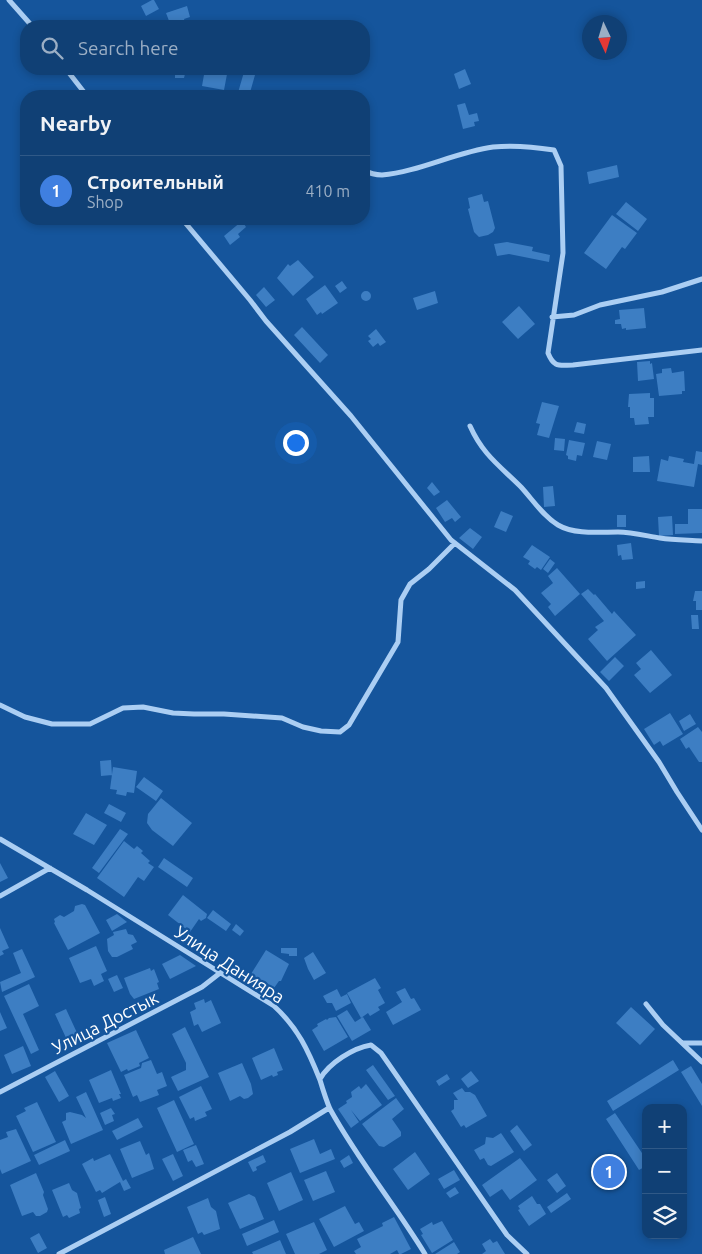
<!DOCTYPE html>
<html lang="en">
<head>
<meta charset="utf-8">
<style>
  body { margin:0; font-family:Ubuntu,sans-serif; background:#1e4b7d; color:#f1f3f6 }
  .controls { position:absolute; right:15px; bottom:15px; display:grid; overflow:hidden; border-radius:10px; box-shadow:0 2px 8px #0003 }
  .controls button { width:45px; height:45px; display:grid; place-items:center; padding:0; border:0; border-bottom:1px solid #305987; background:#104075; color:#f1f3f6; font:25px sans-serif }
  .compass { position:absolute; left:582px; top:15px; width:45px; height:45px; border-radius:50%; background:#104075; box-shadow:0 2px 8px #0003; rotate:176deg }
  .you { position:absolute; left:295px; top:442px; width:18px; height:18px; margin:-12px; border:4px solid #fff; border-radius:50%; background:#1a73e8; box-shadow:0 0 0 8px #1a73e833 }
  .badge { display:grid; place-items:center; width:32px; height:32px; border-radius:50%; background:#e797bd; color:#fff; font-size:16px; font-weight:700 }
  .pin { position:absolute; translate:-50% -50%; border:2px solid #fff; box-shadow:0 1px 5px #0006 }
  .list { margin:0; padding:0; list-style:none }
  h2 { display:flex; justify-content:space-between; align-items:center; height:65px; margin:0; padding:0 20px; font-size:21px }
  h2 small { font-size:16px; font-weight:400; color:#9cafc5 }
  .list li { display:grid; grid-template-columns:32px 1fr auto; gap:15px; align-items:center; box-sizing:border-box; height:70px; padding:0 20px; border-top:1px solid #305987 }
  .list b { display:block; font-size:19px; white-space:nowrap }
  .list p { margin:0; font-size:16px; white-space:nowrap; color:#9cafc5 }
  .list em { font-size:16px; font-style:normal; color:#9cafc5 }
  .icon { flex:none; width:28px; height:28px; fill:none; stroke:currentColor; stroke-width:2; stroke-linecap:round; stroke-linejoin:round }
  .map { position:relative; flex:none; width:702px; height:1254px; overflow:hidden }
  .search { position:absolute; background:#104075; box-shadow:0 2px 8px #0003; left:20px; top:20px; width:350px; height:55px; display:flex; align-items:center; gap:12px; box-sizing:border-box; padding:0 18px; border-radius:20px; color:#9cafc5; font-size:19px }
  .panel { position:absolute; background:#104075; box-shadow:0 2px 8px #0003; left:20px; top:90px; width:350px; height:135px; border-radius:20px }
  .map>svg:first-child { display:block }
</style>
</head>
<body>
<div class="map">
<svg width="702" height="1254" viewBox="0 0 702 1254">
  <rect width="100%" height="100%" fill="#15559c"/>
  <!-- building -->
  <path fill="#3d7ec3" d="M152 0H154L159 9 146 16 141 6Z
    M187 6 190 17 184 19 186 26H171L166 13Z
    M175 69H192V75L185 74 184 78H175Z
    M205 69H228L224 90 202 86Z
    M465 69 471 84 459 89 454 74Z
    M244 72 255 75 249 96H237Z
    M465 103 469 115 477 113 479 121 474 122 475 126 463 129 457 105Z
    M617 165 619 177 589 184 587 172Z
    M482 194 484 202 488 201 495 228 493 232 488 235 479 237 474 232 468 209 470 208 468 198Z
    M626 202 647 219 638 231 616 214Z
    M612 215 637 233 625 249 622 247 606 269 584 253Z
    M242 221 246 227 238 234 240 237 230 245 224 236Z
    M507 242 533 247 532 251 550 255 549 262 509 254 497 256 494 244Z
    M298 260 314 277 293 296 277 278 288 264 290 266Z
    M342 281 347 288 340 293 335 286Z
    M325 285 338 303 322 314 321 312 317 315 306 299Z
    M264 287 275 300 266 307 256 295Z
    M361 296a5 5 0 1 1 10 0a5 5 0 1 1-10 0Z
    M435 291 438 303 417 310 413 298Z
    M519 306 535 324 518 339 502 322Z
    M644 308 646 328 626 330V328L622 329 621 324H615V320L620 319 619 310Z
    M302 327 328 355 320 363 294 335Z
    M376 329 386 342 380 346 378 343 373 347 368 341 371 339 368 336Z
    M650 361V364L652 363 654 379 638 381 637 362Z
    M671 368 672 373 684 371 685 391H682V394L659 396 656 374 662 373V369Z
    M650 393V398H654V417H648L649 424 635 425 634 418H630V407H628L629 394Z
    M542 402 559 406 549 438 537 435 540 424 536 423Z
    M577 422 586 424 584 434 574 432Z
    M555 438 565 439 564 451 554 450Z
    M569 440 585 443 582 456 577 455 576 461 568 459V456L566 455Z
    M597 441 611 444 607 460 593 457Z
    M696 451 702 452V465L698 464 694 487 657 481 661 459 668 461 669 456 684 459 683 462 694 464Z
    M649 456 650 472H633V457Z
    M432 482 440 492 434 496 427 488Z
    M553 486 555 506 544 507 543 487Z
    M447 500 461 517 455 522 452 518 445 522 436 508Z
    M688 509H702V533L675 534V524H688Z
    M501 511 513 516 506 532 494 527Z
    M617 515H626V527H617Z
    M672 516 673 535 659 536 658 517Z
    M470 528 482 537 473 549 459 538Z
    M631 543 633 559 622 560 621 555 618 556 617 545Z
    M532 545 550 557 541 570 537 567 535 569 528 564 530 561 523 557Z
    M550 559 555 563 548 573 543 569Z
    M557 568 580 594 555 616 548 607 551 604 541 593 553 583 548 576Z
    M645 581V588L636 589V582Z
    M588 589 594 595 595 594 612 614 614 611 636 635 607 661 588 639 598 630 595 627 604 621 581 594Z
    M695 591H702V610H696V601H693Z
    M691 615H698L699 629H692Z
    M651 650 672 675 650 693 634 675 641 669 636 663Z
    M615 657 624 666 609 681 600 672Z
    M670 713 683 734 663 746 660 741 654 745 644 729Z
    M690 714 696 724 684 731 679 721Z
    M698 727 702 732V762H699L689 747 686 749 680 739Z
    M111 760 112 775 101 776 100 761Z
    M113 767 137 771 134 793 127 792 126 796 116 794 117 790 110 789Z
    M144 777 163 791 156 801 136 787Z
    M161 798 192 823 173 846 152 830 147 823 148 814Z
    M109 804 126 813 121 822 104 813Z
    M86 813 107 825 94 845 73 834Z
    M120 829 128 834 99 873 92 868Z
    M124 841 134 849 137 846 143 851 141 853 150 861 148 863 154 867 144 881 138 877 124 897 97 878Z
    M164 858 193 878 187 887 158 867Z
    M0 863 8 878 0 882Z
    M183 895 207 914 206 918 201 921 199 919 190 932 168 915Z
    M82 904 85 905 100 933 68 950 54 923 55 922 54 919 60 915 64 917 74 911 75 906Z
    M213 910 231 924 226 931 207 918Z
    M117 914 127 922 112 931 106 920Z
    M236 924 244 931 240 936 232 930Z
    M0 928 9 948 2 951 4 954 0 956Z
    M126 929 128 934 133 935 137 942 131 945 133 949 117 957H112L108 951 107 939 114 935 113 932Z
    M96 946 107 971 101 974 104 981 94 986 91 979 80 983 69 958Z
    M281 948H297V956H289V954L281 953Z
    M22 949 35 977 2 992 0 982 21 973 13 953Z
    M266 950 289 964 281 981H279L274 988 251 974Z
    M313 952 326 973 314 980 308 969 304 958Z
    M180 955 196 966 170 979 162 964Z
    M150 968 151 971 154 969 159 982 157 983 159 989 134 999 130 994 124 978Z
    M117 975 123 988 114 992 108 979Z
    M375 978 381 988 378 990 385 1003 378 1007 380 1010 370 1016 368 1013 361 1018 347 993Z
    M29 984 39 1006 23 1014 39 1050 31 1054 4 996Z
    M405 988 411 999 414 998 421 1010 393 1025 386 1012 402 1002 396 992Z
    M337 989 341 997 347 994 351 1003 336 1011 332 1003H327L323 996Z
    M204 999 205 1003 211 1000 221 1023 202 1032 198 1024 194 1026 190 1012 196 1009 194 1003Z
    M631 1007 655 1029 640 1045 616 1023Z
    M66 1009 78 1035 67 1040 55 1014Z
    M347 1010 355 1022 363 1017 371 1030 352 1041 337 1016Z
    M0 1012 7 1028 0 1031Z
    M336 1017 348 1037 324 1051 312 1030 318 1026 317 1024 326 1019 327 1020 329 1018Z
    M185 1027 209 1077 178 1091 171 1077 186 1070V1063L172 1034Z
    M136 1030 149 1058 139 1063 140 1066 128 1071 127 1069 121 1072 107 1043Z
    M23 1046 31 1066 12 1074 4 1055Z
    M274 1048 283 1070 277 1072 278 1075 273 1077 272 1075 261 1080 252 1058Z
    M151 1060 157 1074 162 1072 167 1086 157 1090 159 1095 140 1102 137 1095 133 1097 124 1075 141 1068 142 1063Z
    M673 1060 679 1070 613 1111 607 1101Z
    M242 1063 251 1084 253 1094 248 1098 244 1099 240 1096 230 1101 218 1073Z
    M373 1065 395 1096 388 1100 366 1070Z
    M691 1066 702 1084V1106L681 1072Z
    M111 1070 121 1094H119L121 1098 113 1101 112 1098 99 1103 89 1080Z
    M55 1071 69 1096 59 1102 45 1077Z
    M471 1071 479 1081 468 1088 461 1079Z
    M447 1074 450 1079 439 1086 436 1081Z
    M366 1084 382 1105 360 1121 351 1110 359 1122 351 1128 338 1109 347 1103 346 1101 352 1097 351 1092 359 1086 361 1089Z
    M201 1086 212 1109 205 1112 207 1116 195 1121 194 1117 190 1119 179 1097Z
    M462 1088 465 1092H470L475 1095 487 1116 466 1128 464 1125 461 1127 451 1111 454 1109V1100H458L453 1093Z
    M86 1092 103 1130 71 1144 62 1122 66 1120V1113L70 1112 82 1115 86 1118 76 1097Z
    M396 1098 404 1109 392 1119 401 1132V1136L384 1147 379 1146 362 1124Z
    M174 1100 194 1144 177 1152 157 1108Z
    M37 1102 56 1142 33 1152 16 1116 26 1111 24 1108Z
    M111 1108 115 1114 112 1115 114 1121 105 1125 100 1113Z
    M615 1113 646 1159V1166L639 1170 606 1119Z
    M138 1118 143 1127 117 1140 112 1131Z
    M517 1125 532 1145 524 1151 510 1131Z
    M16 1129 31 1161 2 1174 0 1169V1140L8 1137 6 1132Z
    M501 1133 514 1152 491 1166 488 1165 484 1158 480 1160 474 1150 485 1144 486 1137 493 1138Z
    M314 1139 320 1154 331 1149 335 1159 300 1173 290 1149Z
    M65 1140 70 1151 39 1165 34 1155Z
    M140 1141 146 1155 149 1153 154 1169 132 1178 120 1149Z
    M196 1145 204 1164 196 1167 192 1160 188 1162 183 1150Z
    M415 1152 430 1174 408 1190 393 1169Z
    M110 1154 123 1181 126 1179 131 1188 124 1191 120 1182 102 1193 100 1190 96 1192 82 1164 93 1158 94 1161Z
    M173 1154 183 1176 173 1181 162 1159Z
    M263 1155 266 1162 256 1167 257 1170 253 1172 248 1162Z
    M349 1155 353 1163 344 1168 340 1161Z
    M520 1158 537 1180 510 1200 502 1189 490 1197 482 1185Z
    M454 1170 460 1180 444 1189 438 1179Z
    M326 1171 335 1192 313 1201 304 1180Z
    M291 1172 303 1200 279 1211 267 1183Z
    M36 1173 44 1192 43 1195 48 1209 47 1212 40 1216H36L33 1212 22 1216 10 1185Z
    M557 1173 566 1186 557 1193 547 1180Z
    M69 1183 72 1190 77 1193 81 1208 79 1209 80 1213 69 1218 67 1215 63 1217 52 1190Z
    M455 1187 459 1193 450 1198 446 1193Z
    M567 1193 571 1199 551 1213 547 1207Z
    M249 1194 255 1197 264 1219 240 1229 228 1203Z
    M532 1196 537 1204H540L546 1214 529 1226 518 1210 520 1209 518 1206Z
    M105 1197 111 1214 104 1217 98 1200Z
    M208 1198 211 1207 216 1211 220 1229 204 1235 202 1232 198 1234 187 1207Z
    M345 1206 355 1224 359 1222 364 1231 334 1247 319 1219Z
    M394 1217 411 1249 401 1254H399L397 1250 390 1254H356L354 1251 361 1247 357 1239 383 1226 382 1223Z
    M274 1220 279 1232 247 1246 242 1234Z
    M442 1221 453 1240 432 1253 421 1235 423 1234 420 1229 432 1222 433 1225Z
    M314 1222 327 1250 319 1254H295L286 1234Z
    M39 1233 47 1248 38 1253 30 1238Z
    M193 1237 201 1254H165L164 1250Z
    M490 1239 493 1243 497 1241 505 1254H482L486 1251 482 1244Z
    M280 1240 286 1254H253L252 1252Z
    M454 1242 460 1252 457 1254H435Z"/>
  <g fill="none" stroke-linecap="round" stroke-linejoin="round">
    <!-- minor -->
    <path stroke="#abcef3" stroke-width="5" d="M9 0 32 26
      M66 69 87 96
      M364 170C369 173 376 175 382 175 418 172 456 152 493 147 513 145 535 147 554 150L561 166 563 253 548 353C554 368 559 365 573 365L702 350
      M182 219 250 300 266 321 351 416 451 540 515 590 606 688 659 762 677 792 702 830
      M552 317 574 315 600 305 662 292 702 279
      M470 426C483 455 500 466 521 487 533 500 543 516 558 525 575 535 600 532 618 532 632 532 647 536 660 538 674 540 688 540 702 541
      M0 705 25 717 52 724H90L123 708 143 707 173 713 194 714H224L282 718 303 727 321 731 340 732 349 725 398 642 401 600 410 584 429 569 455 543
      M0 839 87 890 274 1006C298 1028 308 1050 320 1080 323 1090 326 1100 330 1109 358 1160 395 1205 425 1254
      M0 896 50 868
      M646 1004 663 1025 702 1062
      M683 1043H702
      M320 1079C329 1063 353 1048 371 1045L381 1053 507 1235 527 1254
      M0 1092 202 987 220 973
      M59 1254 290 1132 329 1108"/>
  </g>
  <g text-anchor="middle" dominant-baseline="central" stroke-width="4.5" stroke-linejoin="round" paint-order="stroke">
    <!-- street labels -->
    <g font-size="18" fill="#fff" stroke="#15559c">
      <text transform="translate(230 964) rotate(33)">Улица Данияра</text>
      <text transform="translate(105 1022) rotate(-27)">Улица Достык</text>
    </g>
  </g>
</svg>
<div class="controls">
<button>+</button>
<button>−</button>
<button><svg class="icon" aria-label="layers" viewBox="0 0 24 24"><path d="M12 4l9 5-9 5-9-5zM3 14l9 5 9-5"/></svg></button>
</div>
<svg class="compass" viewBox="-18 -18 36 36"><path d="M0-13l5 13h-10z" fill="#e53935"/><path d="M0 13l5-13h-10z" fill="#9cafc5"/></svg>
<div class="you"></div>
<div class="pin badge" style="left:609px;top:1172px;background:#3f7fe0">1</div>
<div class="search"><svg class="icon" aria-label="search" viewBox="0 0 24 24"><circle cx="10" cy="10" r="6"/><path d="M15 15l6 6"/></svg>Search here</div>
<section class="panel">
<h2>Nearby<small></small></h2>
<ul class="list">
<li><span class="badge" style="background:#3f7fe0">1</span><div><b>Строительный</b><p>Shop</p></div><em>410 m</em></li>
</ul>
</section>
</div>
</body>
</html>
